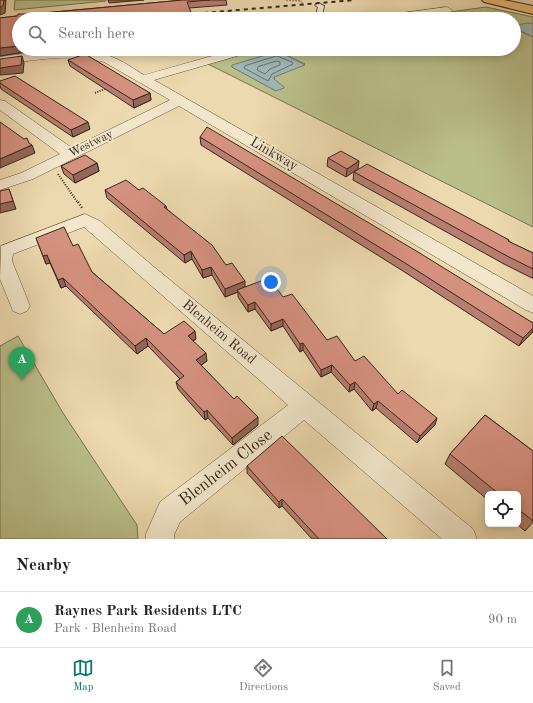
<!DOCTYPE html>
<html lang="en">
<head>
<meta charset="utf-8">
<style>
  body { margin:0; font-family:"Old Standard TT",serif; background:#f2f2f2; color:#222 }
  .controls { position:absolute; right:12px; bottom:12px; display:grid; overflow:hidden; border-radius:6px; box-shadow:0 2px 10px #0003 }
  .controls button { width:36px; height:36px; display:grid; place-items:center; padding:0; border:0; border-bottom:1px solid #e0e0e0; background:#fff; color:#222; font:20px sans-serif }
  .you { position:absolute; left:271px; top:282px; width:14px; height:14px; margin:-10px; border:3px solid #fff; border-radius:50%; background:#1a73e8; box-shadow:0 0 0 6px #1a73e833 }
  .badge { display:grid; place-items:center; width:26px; height:26px; border-radius:50%; background:#0f766e; color:#fff; font-size:13px; font-weight:700 }
  .pin { position:absolute; translate:-50% -33px; filter:drop-shadow(0 1px 2px #0008) }
  .pin::after { content:''; position:absolute; top:21px; width:14px; height:12px; background:inherit; clip-path:polygon(0 0,100% 0,50% 100%) }
  .list { margin:0; padding:0; list-style:none }
  h2 { display:flex; justify-content:space-between; align-items:center; height:52px; margin:0; padding:0 16px; font-size:17px }
  h2 small { font-size:13px; font-weight:400; color:#767676 }
  .list li { display:grid; grid-template-columns:26px 1fr auto; gap:12px; align-items:center; box-sizing:border-box; height:56px; padding:0 16px; border-top:1px solid #e0e0e0 }
  .list b { display:block; font-size:15px; white-space:nowrap }
  .list p { margin:0; font-size:13px; white-space:nowrap; color:#767676 }
  .list em { font-size:13px; font-style:normal; color:#767676 }
  .icon { flex:none; width:22px; height:22px; fill:none; stroke:currentColor; stroke-width:2; stroke-linecap:round; stroke-linejoin:round }
  .map { position:relative; flex:none; width:533px; height:539px; overflow:hidden }
  .search { position:absolute; background:#fff; box-shadow:0 2px 10px #0003; left:12px; right:12px; top:12px; height:44px; display:flex; align-items:center; gap:10px; box-sizing:border-box; padding:0 14px; border-radius:22px; color:#767676; font-size:15px }
  .sheet { height:108px; background:#fff }
  nav { display:flex; justify-content:space-around; align-items:center; box-sizing:border-box; height:56px; border-top:1px solid #e0e0e0; background:#fff; font-size:11px; color:#767676 }
  nav a { display:grid; justify-items:center; gap:2px }
  nav .on { color:#0f766e }
  .map>svg:first-child { display:block }
</style>
</head>
<body>
<div class="map">
<svg width="533" height="539" viewBox="0 0 533 539">
  <rect width="100%" height="100%" fill="#edd9af"/>
  <filter id="stains"><feTurbulence type="fractalNoise" baseFrequency=".005" numOctaves="4"/><feColorMatrix values="0 0 0 0 .2 0 0 0 0 .09 0 0 0 0 .02 0 0 0 .5 -.17"/></filter>
  <radialGradient id="worn" r=".72"><stop offset=".6" stop-color="#630" stop-opacity="0"/><stop offset="1" stop-color="#630" stop-opacity=".3"/></radialGradient>
  <!-- green -->
  <path fill="#babf8a" stroke="#797352" fill-rule="evenodd" d="M15 0H106V1L14 10Z
    M486 7 533 17V24L528 23 515 29 533 37V227L208 64 260 49H514V19H399ZM276 52H280L305 64 274 77 276 91 232 67V66Z
    M18 336 63 413 137 525 138 539H0V346Z"/>
  <!-- water -->
  <path fill="#a0b7b7" stroke="#767d78" d="M528 23 533 24V37L515 28 516 25Z
    M276 52H280L305 65 274 77V79L284 87V88L276 91 232 67V65Z"/>
  <g fill="none" stroke-linecap="round" stroke-linejoin="round">
    <!-- shore -->
    <path stroke="#6c6f68" stroke-width="1" d="M277 56 292 62 293 64 272 74 268 81 244 68 245 66Z
      M277 61 280 62V65L270 69 265 74 257 70 258 67Z"/>
    <!-- stream -->
    <path fill="#767d78" fill-rule="evenodd" d="M441 14 482 18 483 19C469 19 455 16 442 16 434 16 427 19 420 19Z
      M514 24H517V25L514 26Z"/>
    <defs>
      <path id="lane" d="M318 3 324 6 321 19H315L318 7 315 5Z
        M112 49H121L102 57 97 56Z"/>
      <path id="street" d="M447 7 452 10 451 12 404 19H375L380 16Z
        M237 49H256L254 51 154 80 533 296V313L526 310 179 106 33 179 0 190V180L21 173 60 154 0 110V100L5 101 72 148 170 100 104 62C70 53 34 60 0 65V57C35 53 78 42 112 57 123 61 134 69 144 75Z
        M85 214 100 221 153 266 473 529 477 539H442L304 420 180 522 174 535V539H146V534L160 502 288 405 84 227 13 254 12 261 30 306 27 311 20 314 13 311 0 279 1 246Z"/>
      <path id="primary" d="M482 0H504L533 6V14L484 2Z"/>
    </defs>
    <!-- lane casing -->
    <use href="#lane" stroke="#65543f" stroke-width="2"/>
    <!-- street casing -->
    <use href="#street" stroke="#65543f" stroke-width="1"/>
    <!-- primary casing -->
    <use href="#primary" stroke="#38271a" stroke-width="2"/>
    <!-- path-far2 -->
    <path stroke="#38271a" stroke-width="1.5" stroke-dasharray="0.5 1" stroke-linecap="butt" d="M286 0 301 1
      M105 89 107 88"/>
    <!-- path-far1 -->
    <path stroke="#38271a" stroke-width="2" stroke-dasharray="1 1.5" stroke-linecap="butt" d="M95 93 107 88
      M58 174 78 203"/>
    <!-- path -->
    <path stroke="#38271a" stroke-width="2.5" stroke-dasharray="1 2" stroke-linecap="butt" d="M78 202 82 208"/>
    <!-- lane -->
    <use href="#lane" fill="#f3e6cb" fill-rule="evenodd"/>
    <!-- street -->
    <use href="#street" fill="#f3e6cb" fill-rule="evenodd"/>
    <!-- primary -->
    <use href="#primary" fill="#e6bc78" fill-rule="evenodd"/>
    <!-- rail -->
    <path stroke="#38271a" stroke-width="2" stroke-dasharray="4 4" stroke-linecap="butt" d="M180 15 355 0"/>
    <!-- path-bridge -->
    <path stroke="#38271a" stroke-width="1.5" stroke-dasharray="0.5 1" stroke-linecap="butt" d="M301 1 304 6"/>
  </g>
  <!-- wall -->
  <path fill="#b77d6e" stroke="#38271a" d="M183 0H226L227 5 189 8 192 15V19H19V49H30L25 50V52L0 56V18L33 14Z
    M68 60 150 93 151 100 134 108 70 66Z
    M0 81 90 129 73 137 1 89 0 86Z
    M200 137 533 323V330L532 333 519 346 403 271 201 145Z
    M328 158 359 161 346 177 327 166Z
    M97 163 99 171 75 183 64 174 61 166Z
    M354 172 509 240V242L533 253V278H532L504 264 353 180Z
    M105 190H139L166 206 167 209 226 265 245 287 283 297 327 340 398 394 435 425 417 443 376 408 372 411 354 389 349 392 331 372 321 377 303 350 300 352 283 326 271 331 255 309 248 312 238 297V292L225 297 212 275 203 278 192 259 185 263 107 198Z
    M36 238 73 246 92 272 164 334 196 339 193 341 207 361 201 365 258 425 233 445 208 418 205 420 178 389 176 382 180 379 148 346 137 354 66 286 61 288 50 263 46 264Z
    M485 415 533 451V522L525 531 517 524H518V494H488V500L445 464 450 454Z
    M247 466 387 539H312L282 506 279 508 247 473Z"/>
  <!-- shaded-wall -->
  <path fill="#95665a" stroke="#38271a" d="M4 0H6L5 13 0 15V7Z
    M108 0H144L109 3Z
    M192 15V19H146Z
    M19 46V49H30L25 50V52L0 56V48Z
    M22 56 24 63 23 73 0 75V68Z
    M150 93 151 100 134 108 133 100Z
    M88 122 90 129 73 137 71 130Z
    M32 145 35 153 0 168V159Z
    M359 161 358 169 346 177 347 169Z
    M97 163 99 171 75 183 73 175Z
    M9 189 16 209 0 213V204Z
    M191 251 192 259 185 263 184 255Z
    M47 255 50 263 46 264 43 256Z
    M211 267 212 275 203 278 202 270Z
    M63 278 66 286 61 288 58 280Z
    M245 281V289L237 290 238 292 225 297V289Z
    M255 302V309L248 312V305Z
    M283 319V326L271 331V324Z
    M533 328V330L532 333 519 346 523 338Z
    M195 331 196 339 189 343 188 336Z
    M146 338 148 346 137 354 135 346Z
    M303 343V350L300 352V344Z
    M206 353 207 361 197 368 196 360Z
    M332 365 331 372 321 377V370Z
    M355 382 354 389 349 392 350 385Z
    M378 401 376 408 372 411 374 404Z
    M207 410 208 418 205 420 204 412Z
    M258 417V425L233 445 232 438Z
    M437 418 435 425 417 443 420 436Z
    M282 499V506L279 508V502Z"/>
  <!-- building -->
  <path fill="#d59180" stroke="#38271a" d="M0 0H4L3 6 0 7Z
    M183 0H210L187 2 192 15 146 19H19V46L0 48V18L17 16 18 14H33Z
    M85 54 150 93 133 100 68 60Z
    M22 56 21 65 0 68V59Z
    M15 76 88 122 71 130 0 83V81Z
    M0 122 24 139 27 138 29 143 32 145 0 159Z
    M207 127 418 252 533 323V328L523 338 405 263 200 137Z
    M341 151 359 161 347 169 328 158Z
    M85 155 97 163 73 175 61 166Z
    M367 164 476 222 509 240 508 241 533 253V269L507 256 354 172Z
    M126 180 139 190 143 188 166 206 164 207 212 245 226 265 232 263 245 281 225 289 211 267 202 270 191 251 184 255 105 190Z
    M9 189 13 201 0 204V191Z
    M64 227 73 246 78 244 92 272 164 334 184 321 195 331 188 336 206 353 196 360 234 399 237 396 258 417 232 438 207 410 204 412 176 382 184 376 146 338 135 346 63 278 58 280 47 255 43 256 36 238Z
    M269 278 283 297 292 294 327 340 337 336 355 361 364 356 398 394 402 390 437 418 420 436 378 401 374 404 355 382 350 385 332 365 321 370 303 343 300 344 283 319 271 324 255 302 248 305 237 290Z
    M485 415 533 451V521L518 509V494H499L450 454Z
    M282 436 387 539H319L282 499 279 502 247 466Z"/>
  <g text-anchor="middle" dominant-baseline="central" stroke-width="4" stroke-linejoin="round" paint-order="stroke">
    <!-- far-street labels -->
    <g font-size="12" fill="#38271a" stroke="#f3e6cb">
      <text transform="translate(91 144) rotate(-26)">Westway</text>
    </g>
    <!-- street labels -->
    <g font-size="14" fill="#38271a" stroke="#f3e6cb">
      <text transform="translate(274 154) rotate(30)">Linkway</text>
      <text transform="translate(219 332) rotate(40)">Blenheim Road</text>
    </g>
    <!-- near-street labels -->
    <g font-size="17" fill="#38271a" stroke="#f3e6cb">
      <text transform="translate(226 468) rotate(-38)">Blenheim Close</text>
    </g>
  </g>
  <rect width="100%" height="100%" filter="url(#stains)"/>
  <rect width="100%" height="100%" fill="url(#worn)"/>
</svg>
<div class="controls">
<button><svg class="icon" aria-label="locate" viewBox="0 0 24 24"><circle cx="12" cy="12" r="6"/><path d="M12 2v4M12 18v4M2 12h4M18 12h4"/></svg></button>
</div>
<div class="you"></div>
<div class="pin badge" style="left:22px;top:380px;background:#2e9e5b">A</div>
<div class="search"><svg class="icon" aria-label="search" viewBox="0 0 24 24"><circle cx="10" cy="10" r="6"/><path d="M15 15l6 6"/></svg>Search here</div>
</div>
<section class="sheet">
<h2>Nearby<small></small></h2>
<ul class="list">
<li><span class="badge" style="background:#2e9e5b">A</span><div><b>Raynes Park Residents LTC</b><p>Park · Blenheim Road</p></div><em>90 m</em></li>
</ul>
</section>
<nav>
<a class="on"><svg class="icon" aria-label="map" viewBox="0 0 24 24"><path d="M3 6l6-2 6 2 6-2v14l-6 2-6-2-6 2zM9 4v14M15 6v14"/></svg>Map</a>
<a><svg class="icon" aria-label="directions" viewBox="0 0 24 24"><path d="M12 3l9 9-9 9-9-9zM9 14v-3h6M13 9l2 2-2 2"/></svg>Directions</a>
<a><svg class="icon" aria-label="saved" viewBox="0 0 24 24"><path d="M7 4h10v16l-5-4-5 4z"/></svg>Saved</a>
</nav>
</body>
</html>
